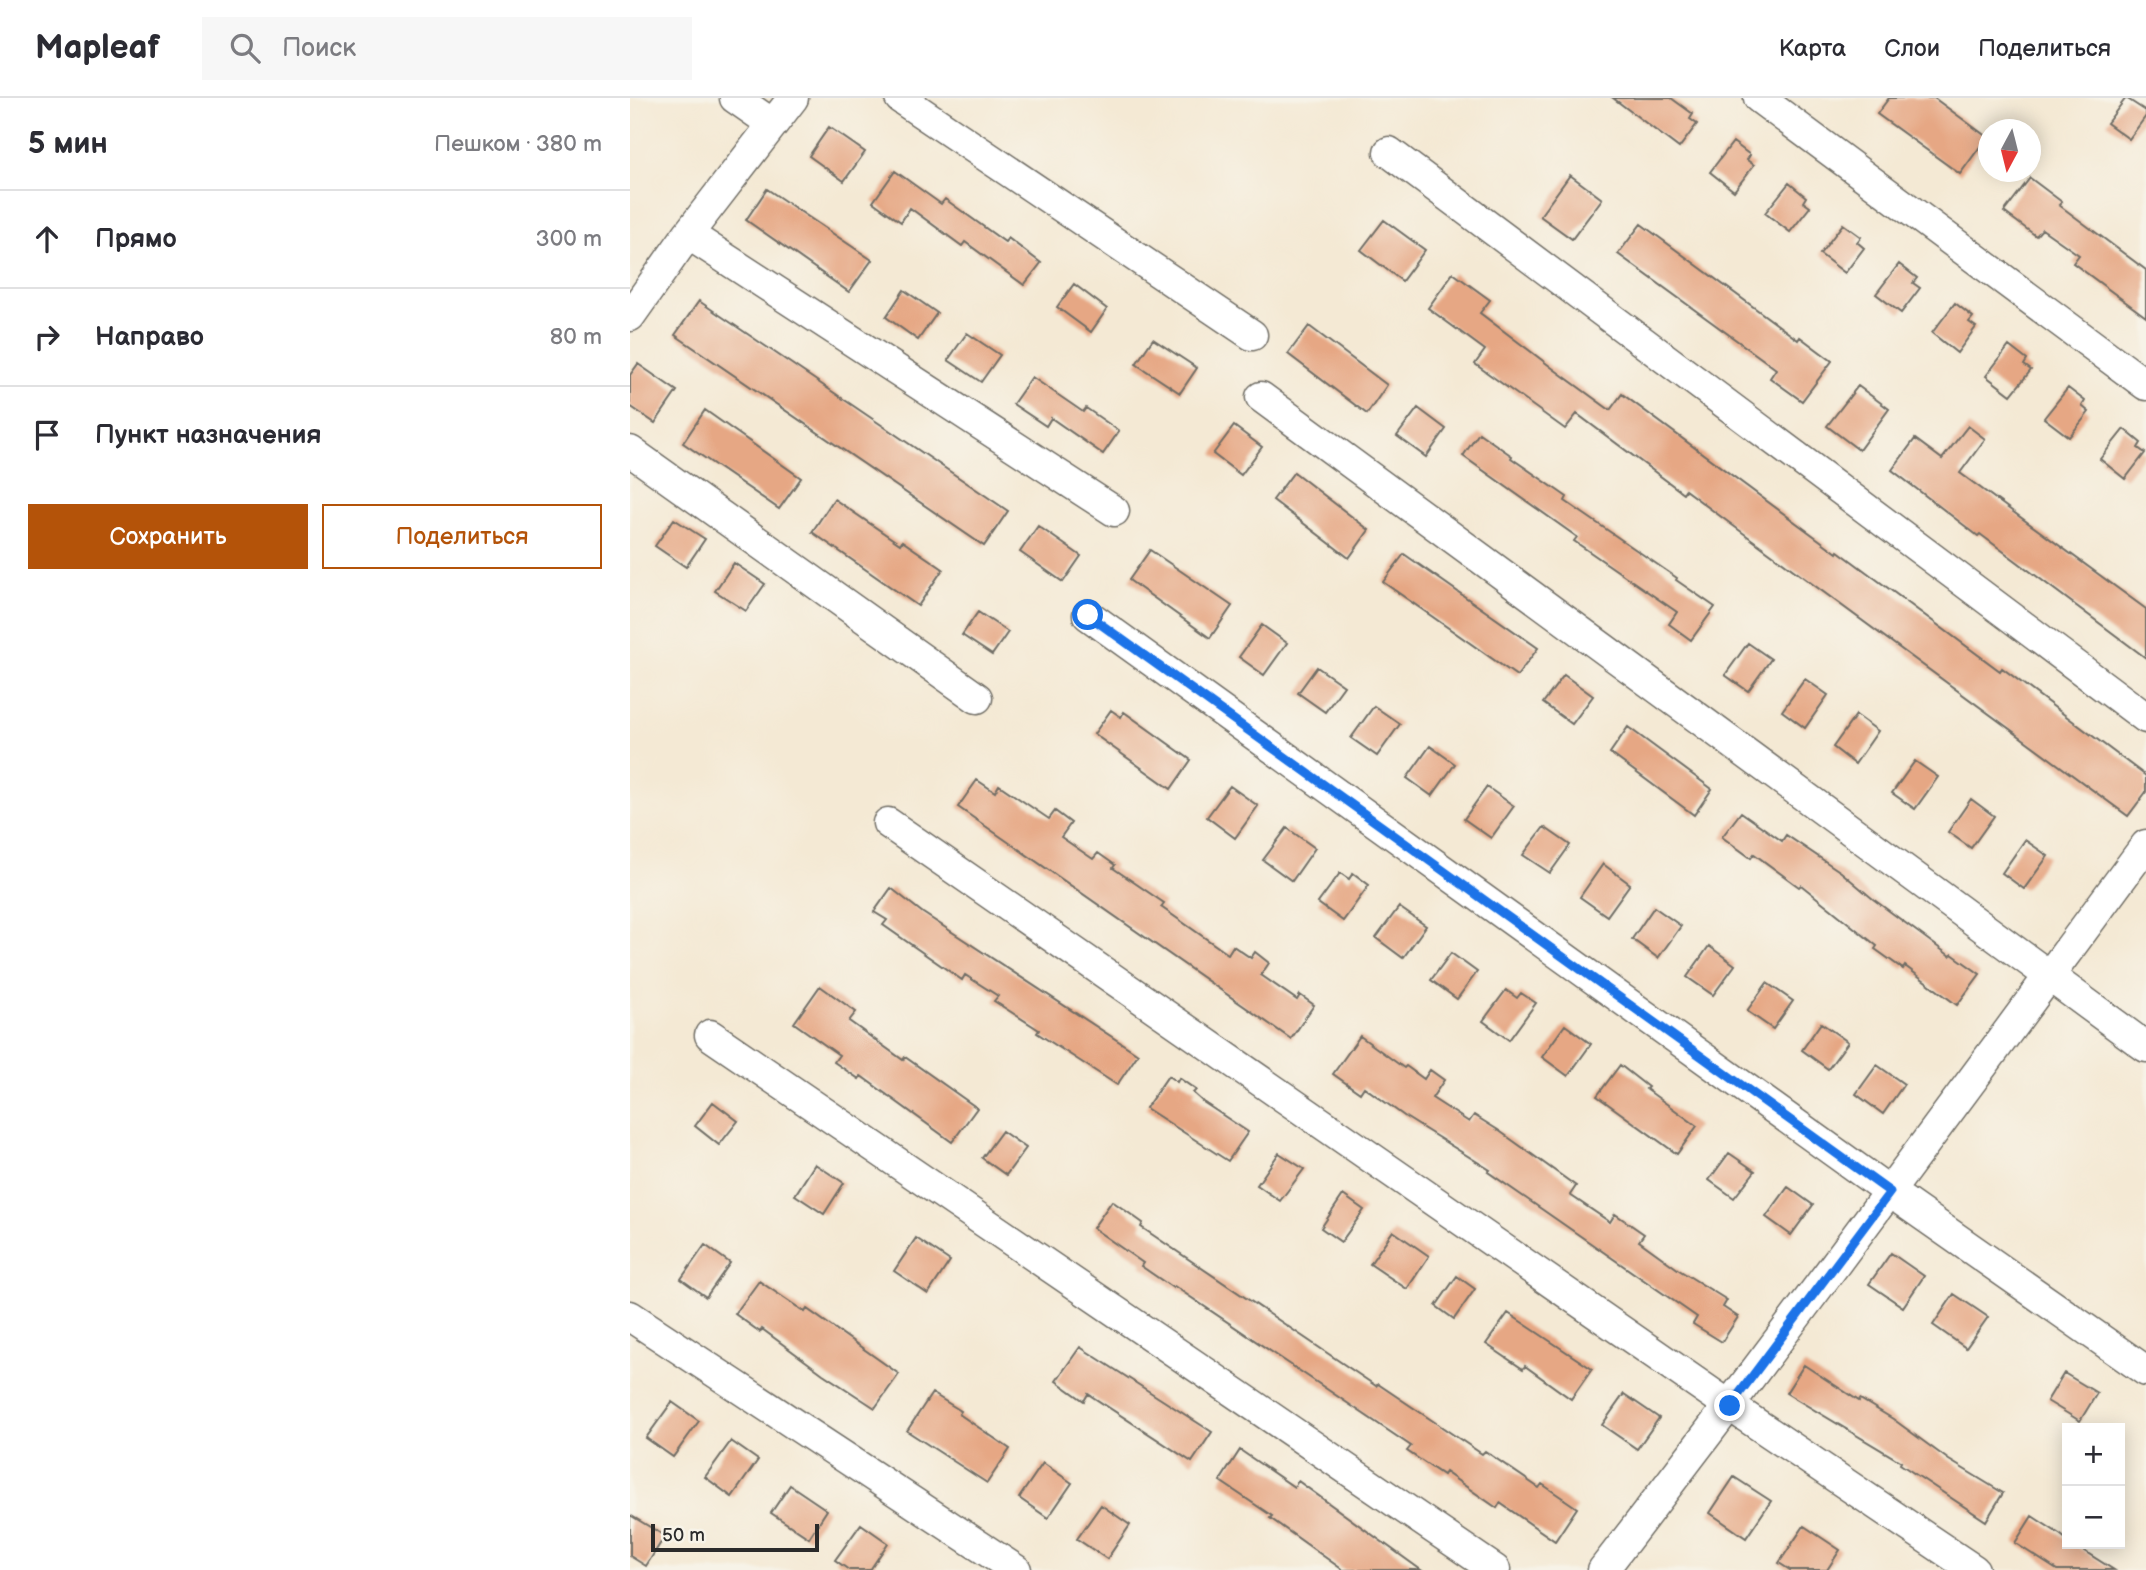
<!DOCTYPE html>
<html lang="ru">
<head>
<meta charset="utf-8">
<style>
  body { margin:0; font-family:"Balsamiq Sans",sans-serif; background:#f7f7f7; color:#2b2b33 }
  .controls { position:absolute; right:21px; bottom:21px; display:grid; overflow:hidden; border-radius:0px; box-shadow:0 4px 18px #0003 }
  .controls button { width:63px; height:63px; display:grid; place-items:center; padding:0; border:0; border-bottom:2px solid #e1e1e2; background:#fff; color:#2b2b33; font:35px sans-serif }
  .compass { position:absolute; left:1348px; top:21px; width:63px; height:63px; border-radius:50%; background:#fff; box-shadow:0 4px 18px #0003; rotate:187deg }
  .scale { position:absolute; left:21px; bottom:18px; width:168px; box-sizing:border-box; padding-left:7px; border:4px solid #2b2b2b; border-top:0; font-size:19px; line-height:24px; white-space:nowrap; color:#2b2b2b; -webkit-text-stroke:5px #f7f3e8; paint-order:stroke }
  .stop { position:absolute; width:21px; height:21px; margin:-16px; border:5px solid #1a73e8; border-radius:50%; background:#fff }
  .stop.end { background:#1a73e8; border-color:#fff; box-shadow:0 2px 7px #0008 }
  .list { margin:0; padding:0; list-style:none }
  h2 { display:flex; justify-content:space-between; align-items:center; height:91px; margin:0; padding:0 28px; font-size:30px }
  h2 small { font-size:23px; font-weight:400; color:#7c7c81 }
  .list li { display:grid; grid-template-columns:46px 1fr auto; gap:21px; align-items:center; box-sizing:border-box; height:98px; padding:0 28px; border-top:2px solid #e1e1e2 }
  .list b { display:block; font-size:26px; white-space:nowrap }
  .list em { font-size:23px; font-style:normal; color:#7c7c81 }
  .actions { display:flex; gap:14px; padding:21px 28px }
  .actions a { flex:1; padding:16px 0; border:2px solid #b45309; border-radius:0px; text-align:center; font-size:24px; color:#b45309 }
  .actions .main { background:#b45309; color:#fff }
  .icon { flex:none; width:38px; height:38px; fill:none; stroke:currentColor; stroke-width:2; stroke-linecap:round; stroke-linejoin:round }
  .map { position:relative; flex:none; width:1516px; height:1472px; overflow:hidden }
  header { display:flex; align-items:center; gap:42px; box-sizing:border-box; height:98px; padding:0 35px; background:#fff; border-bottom:2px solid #e1e1e2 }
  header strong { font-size:33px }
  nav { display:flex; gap:38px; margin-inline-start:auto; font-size:24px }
  .search { width:490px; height:63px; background:#f7f7f7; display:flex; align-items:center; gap:18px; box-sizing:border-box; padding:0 24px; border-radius:0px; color:#7c7c81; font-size:26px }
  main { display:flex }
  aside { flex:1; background:#fff }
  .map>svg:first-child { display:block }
</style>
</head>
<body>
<header>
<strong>Mapleaf</strong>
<div class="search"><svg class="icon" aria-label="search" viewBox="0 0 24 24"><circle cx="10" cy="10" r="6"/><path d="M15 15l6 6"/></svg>Поиск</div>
<nav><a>Карта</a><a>Слои</a><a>Поделиться</a></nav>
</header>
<main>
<aside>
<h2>5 мин<small>Пешком · 380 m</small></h2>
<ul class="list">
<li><svg class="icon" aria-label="ahead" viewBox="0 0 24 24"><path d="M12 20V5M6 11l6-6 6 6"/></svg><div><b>Прямо</b></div><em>300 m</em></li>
<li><svg class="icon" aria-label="right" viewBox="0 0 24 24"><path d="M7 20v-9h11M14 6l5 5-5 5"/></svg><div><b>Направо</b></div><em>80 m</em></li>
<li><svg class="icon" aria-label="arrive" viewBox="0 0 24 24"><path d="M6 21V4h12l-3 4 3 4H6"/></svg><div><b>Пункт назначения</b></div></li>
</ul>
<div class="actions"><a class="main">Сохранить</a><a>Поделиться</a></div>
</aside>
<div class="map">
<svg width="1516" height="1472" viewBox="0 0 1516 1472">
  <rect width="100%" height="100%" fill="#f7f3e8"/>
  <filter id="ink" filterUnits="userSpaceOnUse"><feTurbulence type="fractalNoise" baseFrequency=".0143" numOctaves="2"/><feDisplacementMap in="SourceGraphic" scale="14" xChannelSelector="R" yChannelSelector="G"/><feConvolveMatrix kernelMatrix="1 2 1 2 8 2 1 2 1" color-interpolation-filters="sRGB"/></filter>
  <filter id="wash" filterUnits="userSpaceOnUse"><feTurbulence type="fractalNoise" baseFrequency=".00686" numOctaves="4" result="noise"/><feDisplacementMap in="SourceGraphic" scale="28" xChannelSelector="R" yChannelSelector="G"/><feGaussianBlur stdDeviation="1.57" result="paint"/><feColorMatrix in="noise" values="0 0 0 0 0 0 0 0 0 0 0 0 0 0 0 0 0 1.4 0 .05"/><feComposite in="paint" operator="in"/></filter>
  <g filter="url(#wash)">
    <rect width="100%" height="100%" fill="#f4e9d4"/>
    <g id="blocks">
      <!-- building -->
      <path fill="#e6a784" d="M983 0H1041L1063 16 1060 21 1067 26 1049 50Z
        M1259 0H1304L1357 39 1330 76 1247 16Z
        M1496 0 1516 13V18L1499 41 1477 25Z
        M199 29 235 54 214 83 179 58Z
        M1103 44 1120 57 1117 62 1124 67 1104 93 1080 74Z
        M265 73 311 106 315 101 375 144 378 140 411 165 394 187 335 144 332 148 280 110 271 124 243 104Z
        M940 77 972 101 942 141 910 118Z
        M1400 80 1432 104 1429 107 1516 172V219L1443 165 1449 157 1412 131 1406 138 1374 114Z
        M1159 85 1176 99 1173 104 1180 109 1160 134 1135 115Z
        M137 91 242 162 219 194 116 122Z
        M754 122 795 152 772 183 731 152Z
        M1011 126 1168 242 1170 239 1202 263 1172 303 1140 280 1146 271 988 156Z
        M1213 126 1231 139 1227 144 1234 150 1215 175 1190 156Z
        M1269 166 1287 180 1283 185 1290 190 1271 215 1246 196Z
        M823 175 860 202 850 215 925 272 980 312 992 296 1207 455 1208 453 1370 573 1372 570 1516 678V694L1498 718 1109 432 1055 392 1053 395 947 316 935 331 845 266 855 252 798 210Z
        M444 186 477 211 461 234 427 209Z
        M274 192 307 215 288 242 256 219Z
        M69 203 378 413 354 448 45 237Z
        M1325 205 1343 219 1339 224 1346 229 1327 255 1302 235Z
        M679 228 757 287 737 316 658 256Z
        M337 235 370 257 351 284 318 262Z
        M523 241 567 270 550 295 506 266Z
        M1379 248 1397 262 1394 267 1401 272 1381 297 1356 278Z
        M8 266 47 293 25 325 0 308V277Z
        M402 279 453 314 456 310 489 333 473 356 421 320 416 328 383 306Z
        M1228 288 1259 311 1229 352 1197 328Z
        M1438 290 1455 303 1452 308 1459 314 1439 339 1414 320Z
        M788 310 816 331 796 359 767 338Z
        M75 312 171 380 149 411 53 345Z
        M604 328 632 349 611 377 583 356Z
        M1338 328 1355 341 1330 375 1516 511V560L1350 436 1348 438 1262 372 1285 341 1312 361Z
        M1494 331 1511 345 1508 350 1515 355 1495 381 1470 361Z
        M849 335 882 358 881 360 937 399 935 403 1047 480 1046 482 1085 509 1061 542 1039 526 1047 514 944 443 947 439 833 358Z
        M664 374 739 432 719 460 643 402Z
        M204 401 270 446 272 443 313 471 288 508 182 434Z
        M44 421 75 441 56 469 25 448Z
        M408 428 451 458 433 484 390 454Z
        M520 452 602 508 580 540 499 482Z
        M774 456 908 550 887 578 753 484Z
        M104 465 135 486 116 513 85 493Z
        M348 514 378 534 362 557 332 537Z
        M632 527 657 545 634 577 609 559Z
        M1118 545 1141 561 1118 593 1095 577Z
        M687 569 714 588 695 614 668 595Z
        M934 577 963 598 942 626 913 605Z
        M1175 581 1198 597 1175 630 1152 613Z
        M744 608 770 626 747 658 721 640Z
        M481 612 491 619 494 614 561 662 541 691 464 636Z
        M1226 617 1248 633 1225 666 1203 649Z
        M998 629 1082 691 1064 717 980 655Z
        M800 648 825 666 802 698 777 680Z
        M1285 663 1308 679 1285 711 1262 695Z
        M347 682 365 694 369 687 419 721 425 713 441 725 431 739 463 761 468 755 485 767 483 770 534 805 531 809 598 856 603 848 621 860 625 854 639 865 631 877 667 902 670 897 684 907 661 941 328 709Z
        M600 688 628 708 605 740 577 719Z
        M857 689 884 708 861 740 834 721Z
        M1341 701 1364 718 1341 750 1318 734Z
        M1111 714 1152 743 1156 737 1211 774 1243 801 1320 858 1322 856 1350 876 1327 907 1275 868 1273 871 1245 851 1247 848 1171 787 1169 789 1124 756 1121 760 1092 739Z
        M914 729 940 747 920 775 893 757Z
        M657 730 685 750 662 783 633 762Z
        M1395 742 1418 758 1394 791 1372 775Z
        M973 766 1000 786 977 818 950 799Z
        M710 775 719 781 723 775 739 787 713 823 688 805Z
        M261 790 293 815 508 956 487 987 407 935 409 932 364 903 368 898 335 877 332 882 253 827 257 822 244 814Z
        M769 809 796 828 773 860 746 840Z
        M1024 809 1051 828 1028 860 1002 841Z
        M1079 848 1105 867 1083 897 1057 879Z
        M821 855 847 874 827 901 801 882Z
        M1137 885 1163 903 1143 931 1117 913Z
        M190 888 226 914 219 923 273 962 275 959 347 1010 322 1044 231 978 229 981 204 964 209 957 164 925Z
        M876 892 887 900 891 895 906 905 879 942 853 923Z
        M1191 925 1218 944 1198 971 1172 952Z
        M935 927 961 946 938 978 912 959Z
        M730 938 774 970 776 968 794 981 800 972 814 982 802 1000 839 1024 844 1017 868 1032 946 1088 940 1097 980 1124 985 1116 1014 1136 1009 1143 1049 1172 1097 1202 1093 1209 1108 1219 1092 1244 1063 1226 1067 1219 910 1110 858 1074 860 1072 777 1020 734 989 730 995 703 976Z
        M990 967 1018 989 1016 991 1067 1028 1047 1056 967 998Z
        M1247 967 1274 986 1253 1016 1226 996Z
        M538 978 547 984 549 980 566 992 563 995 573 1004 618 1034 598 1063 516 1010Z
        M83 1004 108 1023 89 1047 65 1028Z
        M372 1033 396 1050 376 1077 352 1060Z
        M649 1055 674 1071 650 1103 627 1087Z
        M1099 1055 1125 1073 1104 1100 1079 1082Z
        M185 1066 214 1085 194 1116 165 1097Z
        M1158 1089 1183 1107 1161 1137 1136 1119Z
        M713 1097 734 1112 711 1144 691 1130Z
        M482 1103 513 1125 511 1129 746 1288 748 1286 852 1356 855 1353 909 1390 912 1386 947 1410 925 1443 870 1405 867 1410 815 1374 813 1377 777 1353 781 1348 544 1188 543 1190 511 1168 513 1165 463 1130Z
        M763 1133 799 1158 777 1191 740 1166Z
        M286 1140 320 1163 298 1196 264 1173Z
        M75 1147 100 1165 76 1199 51 1181Z
        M1261 1155 1294 1178 1273 1209 1239 1186Z
        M827 1178 845 1191 824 1221 806 1208Z
        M129 1183 175 1214 177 1211 269 1276 245 1310 193 1276 132 1231 130 1234 105 1216Z
        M1324 1196 1358 1219 1336 1250 1303 1227Z
        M878 1215 962 1271 941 1301 895 1268 893 1271 856 1246Z
        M450 1249 582 1334 562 1364 458 1296 454 1303 426 1283Z
        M1174 1267 1229 1303 1230 1301 1263 1321 1319 1362 1373 1395 1356 1423 1270 1366 1271 1364 1156 1295Z
        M1434 1275 1467 1295 1450 1323 1417 1303Z
        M302 1295 331 1313 329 1316 380 1351 357 1385 277 1333Z
        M994 1296 1029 1320 1007 1351 972 1327Z
        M42 1304 69 1323 43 1359 16 1340Z
        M101 1343 128 1362 102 1399 75 1379Z
        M610 1352 664 1389 668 1383 791 1472H713L640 1420 642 1418 590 1383Z
        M413 1365 442 1385 418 1420 389 1400Z
        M1104 1379 1141 1403 1116 1440 1080 1415Z
        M160 1387 197 1412 179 1440 141 1415Z
        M471 1407 500 1427 477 1461 447 1441Z
        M0 1417 35 1438 16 1468 0 1458Z
        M1402 1418 1431 1437 1437 1442V1446H1443L1484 1472H1427L1385 1445Z
        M231 1426 258 1445 240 1472H219L205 1462Z
        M1174 1428 1210 1452 1197 1472H1160L1149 1465Z"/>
    </g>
  </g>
  <g filter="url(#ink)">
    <use href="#blocks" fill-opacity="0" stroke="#716e66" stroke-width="2"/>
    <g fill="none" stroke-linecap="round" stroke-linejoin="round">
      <defs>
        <path id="minor" d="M105 0 141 25
          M270 0 622 237
          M1129 0 1516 287
          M759 54 1516 620
          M58 136 484 413
          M0 218 58 136 163 0
          M631 299 1516 949
          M0 353 347 600
          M458 517 1260 1094 1516 1273
          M258 725 1100 1308 1344 1472
          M80 937 865 1472
          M0 1218 386 1472
          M973 1472C1158 1233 1336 990 1516 747"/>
      </defs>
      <!-- minor casing -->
      <use href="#minor" stroke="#716e66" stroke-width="33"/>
      <!-- minor -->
      <use href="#minor" stroke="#fff" stroke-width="30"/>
    </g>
  </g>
  <g fill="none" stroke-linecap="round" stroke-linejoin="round" filter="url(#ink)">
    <!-- route -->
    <path stroke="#1a73e8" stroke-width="9" d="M458 517 1260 1094 1100 1308"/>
  </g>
</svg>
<div class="controls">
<button>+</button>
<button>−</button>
</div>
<svg class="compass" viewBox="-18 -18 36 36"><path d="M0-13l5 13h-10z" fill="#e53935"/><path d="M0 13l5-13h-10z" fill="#7c7c81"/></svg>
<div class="scale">50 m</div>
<div class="stop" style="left:458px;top:517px"></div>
<div class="stop end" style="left:1100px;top:1308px"></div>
</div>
</main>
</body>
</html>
